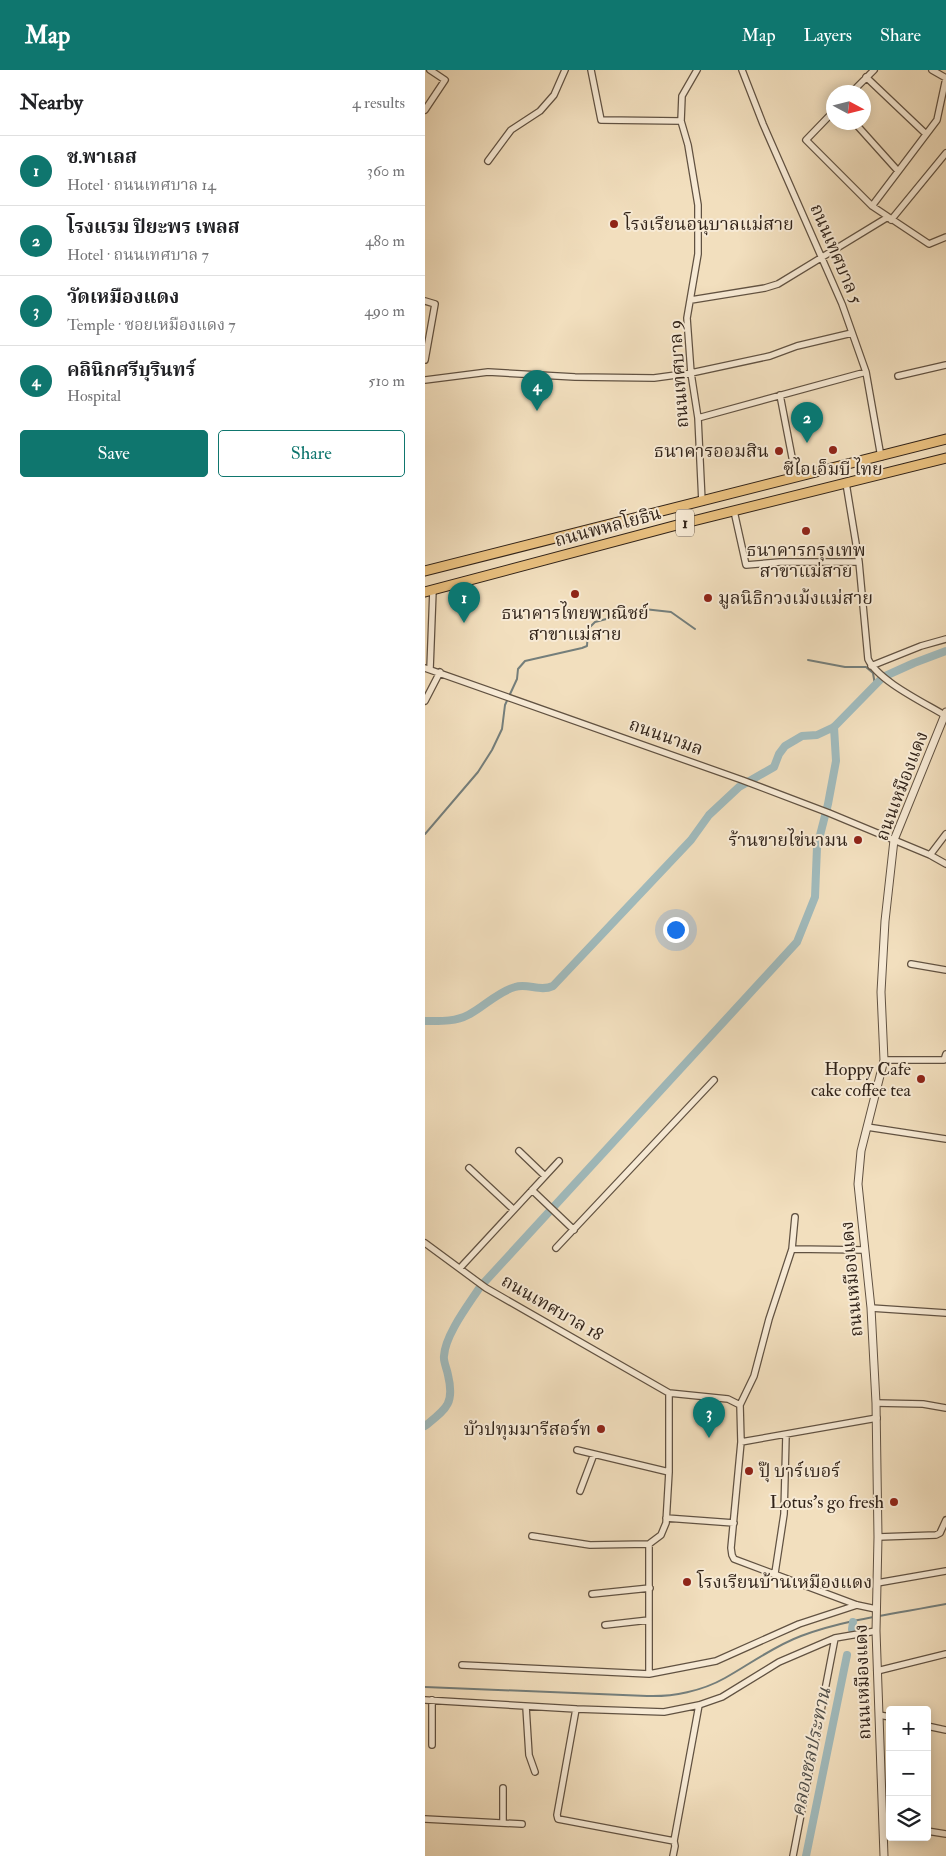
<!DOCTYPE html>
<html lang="en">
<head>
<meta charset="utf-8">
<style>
  body { margin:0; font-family:"IM FELL Double Pica","Noto Serif Thai",serif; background:#f6f6f6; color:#202124 }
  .controls { position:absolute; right:15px; bottom:15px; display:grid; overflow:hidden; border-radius:5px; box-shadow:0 2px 12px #0003 }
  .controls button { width:45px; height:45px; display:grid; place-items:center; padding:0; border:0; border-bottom:1px solid #e0e0e0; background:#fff; color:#202124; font:25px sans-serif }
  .compass { position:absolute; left:401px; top:15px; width:45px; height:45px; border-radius:50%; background:#fff; box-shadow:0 2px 12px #0003; rotate:97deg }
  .you { position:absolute; left:250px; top:859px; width:18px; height:18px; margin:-12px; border:4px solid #fff; border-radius:50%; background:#1a73e8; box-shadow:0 0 0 8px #1a73e833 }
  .badge { display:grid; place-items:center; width:32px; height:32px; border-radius:50%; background:#0f766e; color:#fff; font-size:16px; font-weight:700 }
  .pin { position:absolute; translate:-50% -41px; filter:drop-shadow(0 1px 2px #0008) }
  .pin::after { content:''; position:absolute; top:26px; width:18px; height:15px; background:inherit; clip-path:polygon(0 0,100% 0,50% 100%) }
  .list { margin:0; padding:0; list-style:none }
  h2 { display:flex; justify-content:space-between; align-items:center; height:65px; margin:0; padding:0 20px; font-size:21px }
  h2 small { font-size:16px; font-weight:400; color:#757577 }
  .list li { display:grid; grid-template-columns:32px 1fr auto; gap:15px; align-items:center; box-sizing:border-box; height:70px; padding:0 20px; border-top:1px solid #e0e0e0 }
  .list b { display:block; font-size:19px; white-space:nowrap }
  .list p { margin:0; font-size:16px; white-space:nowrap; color:#757577 }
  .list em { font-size:16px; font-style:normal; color:#757577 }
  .actions { display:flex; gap:10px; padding:15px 20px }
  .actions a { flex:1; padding:11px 0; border:1px solid #0f766e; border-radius:5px; text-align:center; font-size:18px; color:#0f766e }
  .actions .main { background:#0f766e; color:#fff }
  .icon { flex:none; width:28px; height:28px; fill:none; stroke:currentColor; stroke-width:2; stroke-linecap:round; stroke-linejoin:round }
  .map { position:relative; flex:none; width:521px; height:1786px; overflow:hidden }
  header { display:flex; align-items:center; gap:30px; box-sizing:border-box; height:70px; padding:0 25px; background:#0f766e; color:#fff }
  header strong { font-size:24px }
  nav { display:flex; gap:28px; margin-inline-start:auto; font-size:18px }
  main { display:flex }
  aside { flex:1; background:#fff }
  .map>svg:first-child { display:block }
</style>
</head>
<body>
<header>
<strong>Map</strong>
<nav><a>Map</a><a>Layers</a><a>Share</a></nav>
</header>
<main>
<aside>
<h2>Nearby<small>4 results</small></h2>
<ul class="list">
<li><span class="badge">1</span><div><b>ช.พาเลส</b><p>Hotel · ถนนเทศบาล 14</p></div><em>360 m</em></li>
<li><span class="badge">2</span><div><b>โรงแรม ปิยะพร เพลส</b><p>Hotel · ถนนเทศบาล 7</p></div><em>480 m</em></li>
<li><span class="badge">3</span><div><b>วัดเหมืองแดง</b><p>Temple · ซอยเหมืองแดง 7</p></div><em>490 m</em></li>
<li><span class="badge">4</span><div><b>คลินิกศรีบุรินทร์</b><p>Hospital</p></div><em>510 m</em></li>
</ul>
<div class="actions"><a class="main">Save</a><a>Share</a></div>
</aside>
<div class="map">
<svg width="521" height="1786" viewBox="0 0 521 1786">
  <rect width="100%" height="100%" fill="#f2dfbe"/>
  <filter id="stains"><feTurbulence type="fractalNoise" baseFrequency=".004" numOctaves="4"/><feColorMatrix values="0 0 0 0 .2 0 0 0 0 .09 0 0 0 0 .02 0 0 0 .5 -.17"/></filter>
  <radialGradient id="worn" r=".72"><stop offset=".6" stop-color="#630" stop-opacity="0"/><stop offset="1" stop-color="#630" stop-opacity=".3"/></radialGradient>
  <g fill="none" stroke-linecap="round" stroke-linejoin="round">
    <!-- stream -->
    <path stroke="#747e7b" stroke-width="2" d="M383 590 420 597H441L448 603 450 615
      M0 764 53 702 67 680 77 659 80 635 92 609 93 599 100 591 157 578 162 576 163 559 170 552 219 539 246 542 270 559
      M0 1617 222 1626C248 1627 277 1621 300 1608 325 1594 349 1576 376 1566 420 1549 475 1543 521 1534"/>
    <!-- canal -->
    <path stroke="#a0babc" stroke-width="8" d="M0 951C14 951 30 952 43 945 59 937 72 922 90 917 103 913 115 922 128 916L266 770 284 745 314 717 349 697 354 684 360 676 377 666 392 665 409 657 458 607 489 593 521 581
      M0 1356C21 1339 30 1334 23 1305 22 1299 18 1291 19 1286 20 1265 44 1234 55 1217L372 872 390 827 392 777 403 734 411 691 409 657
      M427 1559 428 1552
      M381 1786 422 1585"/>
    <defs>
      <path id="minor" d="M166 0 176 50 256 51
        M272 0 257 26 256 51 263 75 273 135V184L262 248 266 303 273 348 277 432
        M317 0 338 54 417 234 441 302 456 387
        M507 0 521 8
        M441 7 501 64
        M427 22 449 0
        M0 40 20 10 5 0
        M408 42 381 70 447 136 504 174 521 167
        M429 52 473 101
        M63 91 86 60 115 41 129 25 140 0
        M447 136 512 50 521 8
        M466 150 521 83
        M266 230 340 218 353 214 463 147
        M0 231 10 234 0 290
        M473 306 521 295
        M0 310 63 302 150 307 229 308 266 303 345 286 372 276 427 263
        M355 325 371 408
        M273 348 441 302
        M421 413 434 492 443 589C453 611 500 633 521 646
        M309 441 321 495 355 492H434
        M446 596 496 576 521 569
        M0 598 317 710 404 743 505 785 521 794
        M5 599 8 520
        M0 631 15 602
        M505 785 521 764
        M486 894 521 900
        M459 990H519L521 984
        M442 1057 521 1069
        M94 1081 120 1106
        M44 1098 88 1139
        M107 1120 149 1160
        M0 1173 61 1218 244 1323 303 1329 315 1335 316 1372 306 1478 307 1485 309 1489 432 1535 451 1539
        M131 1178 289 1010
        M367 1179 370 1147
        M35 1198 134 1091
        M446 1238 521 1243
        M451 1333 498 1334 521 1338
        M315 1335 329 1306 344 1249 367 1179 440 1180
        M316 1372 452 1348
        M152 1380 244 1402
        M155 1421 169 1384
        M241 1448 309 1453
        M107 1466 165 1475 224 1474
        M453 1467 511 1465 515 1463 521 1450
        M350 1503 359 1444 361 1365
        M452 1513 521 1501
        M167 1524 225 1518
        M180 1555 224 1550
        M37 1595 224 1604V1474L236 1465 241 1453 244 1402V1323
        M452 1601 521 1584
        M224 1604 291 1591 374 1554 432 1535
        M0 1630 151 1639 239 1642 274 1635 297 1627 354 1592 410 1568 451 1561
        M101 1637 104 1685 110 1702
        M151 1639 132 1745 133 1749 249 1771
        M454 1645 465 1647
        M502 1656 521 1660
        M7 1675V1630
        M78 1718V1753
        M0 1749 97 1754
        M502 1761 521 1764
        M248 1786 250 1776 249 1771 274 1635
        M368 1786 410 1568"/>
      <path id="tertiary" d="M459 1786 451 1561 453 1467 451 1333 446 1238 433 1114 436 1081 459 990 456 922 460 851 469 770 521 642"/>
      <path id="primary" d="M0 501 521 369
        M0 522 252 455 521 388"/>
    </defs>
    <!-- minor casing -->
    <use href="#minor" stroke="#615242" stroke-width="8"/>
    <!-- tertiary casing -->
    <use href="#tertiary" stroke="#615242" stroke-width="9"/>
    <!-- primary casing -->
    <use href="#primary" stroke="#312319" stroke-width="11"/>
    <!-- minor -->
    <use href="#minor" stroke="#f7ead5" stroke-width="5.5"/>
    <!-- tertiary -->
    <use href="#tertiary" stroke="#f7ead5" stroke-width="7"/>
    <!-- primary -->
    <use href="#primary" stroke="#e9c07f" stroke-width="9"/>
  </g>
  <!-- markers -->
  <g fill="#8f2418" stroke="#f7ead5" stroke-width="2">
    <circle cx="189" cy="154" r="5"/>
    <circle cx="408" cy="380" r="5"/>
    <circle cx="354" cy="381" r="5"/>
    <circle cx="381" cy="461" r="5"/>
    <circle cx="150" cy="524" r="5"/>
    <circle cx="283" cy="528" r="5"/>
    <circle cx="433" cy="770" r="5"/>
    <circle cx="496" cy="1009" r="5"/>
    <circle cx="176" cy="1359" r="5"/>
    <circle cx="324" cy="1401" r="5"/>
    <circle cx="469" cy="1432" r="5"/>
    <circle cx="262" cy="1512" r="5"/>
  </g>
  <g text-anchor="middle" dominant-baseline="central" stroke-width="4" stroke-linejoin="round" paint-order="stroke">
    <!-- shield labels -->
    <rect fill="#f7ead5" stroke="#6c5f51" stroke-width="1" x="251" y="439.5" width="18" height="27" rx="4"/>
    <g font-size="16" font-weight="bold" fill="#312319">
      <text x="260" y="453">1</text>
    </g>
    <!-- poi labels -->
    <g font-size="18" fill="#312319" stroke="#f7ead5" text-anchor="end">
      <text x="199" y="154" text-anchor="start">โรงเรียนอนุบาลแม่สาย</text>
      <text x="344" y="381">ธนาคารออมสิน</text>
      <text x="408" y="399" text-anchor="middle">ซีไอเอ็มบี ไทย</text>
      <text x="381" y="480" text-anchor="middle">ธนาคารกรุงเทพ<tspan x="381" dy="21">สาขาแม่สาย</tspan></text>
      <text x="293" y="528" text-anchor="start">มูลนิธิกวงเม้งแม่สาย</text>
      <text x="150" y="543" text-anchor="middle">ธนาคารไทยพาณิชย์<tspan x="150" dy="21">สาขาแม่สาย</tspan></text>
      <text x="423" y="770">ร้านขายไข่นามน</text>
      <text x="486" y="999">Hoppy Cafe<tspan x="486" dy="21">cake coffee tea</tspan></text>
      <text x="166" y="1359">บัวปทุมมารีสอร์ท</text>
      <text x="334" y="1401" text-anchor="start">ปุ๊ บาร์เบอร์</text>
      <text x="459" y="1432">Lotus's go fresh</text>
      <text x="272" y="1512" text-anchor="start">โรงเรียนบ้านเหมืองแดง</text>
    </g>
    <!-- street labels -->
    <g font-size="18" fill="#312319" stroke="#f7ead5">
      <text transform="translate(411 184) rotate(67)">ถนนเทศบาล 5</text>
      <text transform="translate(254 304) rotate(-94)">ถนนเทศบาล 9</text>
      <text transform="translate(183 457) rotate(-15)">ถนนพหลโยธิน</text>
      <text transform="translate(241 667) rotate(20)">ถนนนามล</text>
      <text transform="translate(477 716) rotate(-69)">ถนนเหมืองแดง</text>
      <text transform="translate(427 1209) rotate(-95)">ถนนเหมืองแดง</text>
      <text transform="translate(127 1238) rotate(30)">ถนนเทศบาล 18</text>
      <text transform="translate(438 1612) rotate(-92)">ถนนเหมืองแดง</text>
    </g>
    <!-- water labels -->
    <g font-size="19" font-style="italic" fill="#52504a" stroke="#f7ead5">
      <text transform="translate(386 1682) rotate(-78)">คลองชลประทาน</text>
    </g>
  </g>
  <rect width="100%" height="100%" filter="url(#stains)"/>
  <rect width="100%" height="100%" fill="url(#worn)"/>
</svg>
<div class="controls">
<button>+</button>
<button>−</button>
<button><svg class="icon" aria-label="layers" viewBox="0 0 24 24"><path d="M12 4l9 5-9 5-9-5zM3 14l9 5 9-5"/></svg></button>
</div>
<svg class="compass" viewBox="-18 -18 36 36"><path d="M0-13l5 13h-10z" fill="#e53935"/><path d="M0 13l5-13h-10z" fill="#757577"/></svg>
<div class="you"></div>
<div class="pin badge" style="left:39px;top:553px">1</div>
<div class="pin badge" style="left:382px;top:373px">2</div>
<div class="pin badge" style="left:284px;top:1368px">3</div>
<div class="pin badge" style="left:112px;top:341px">4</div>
</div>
</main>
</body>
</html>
